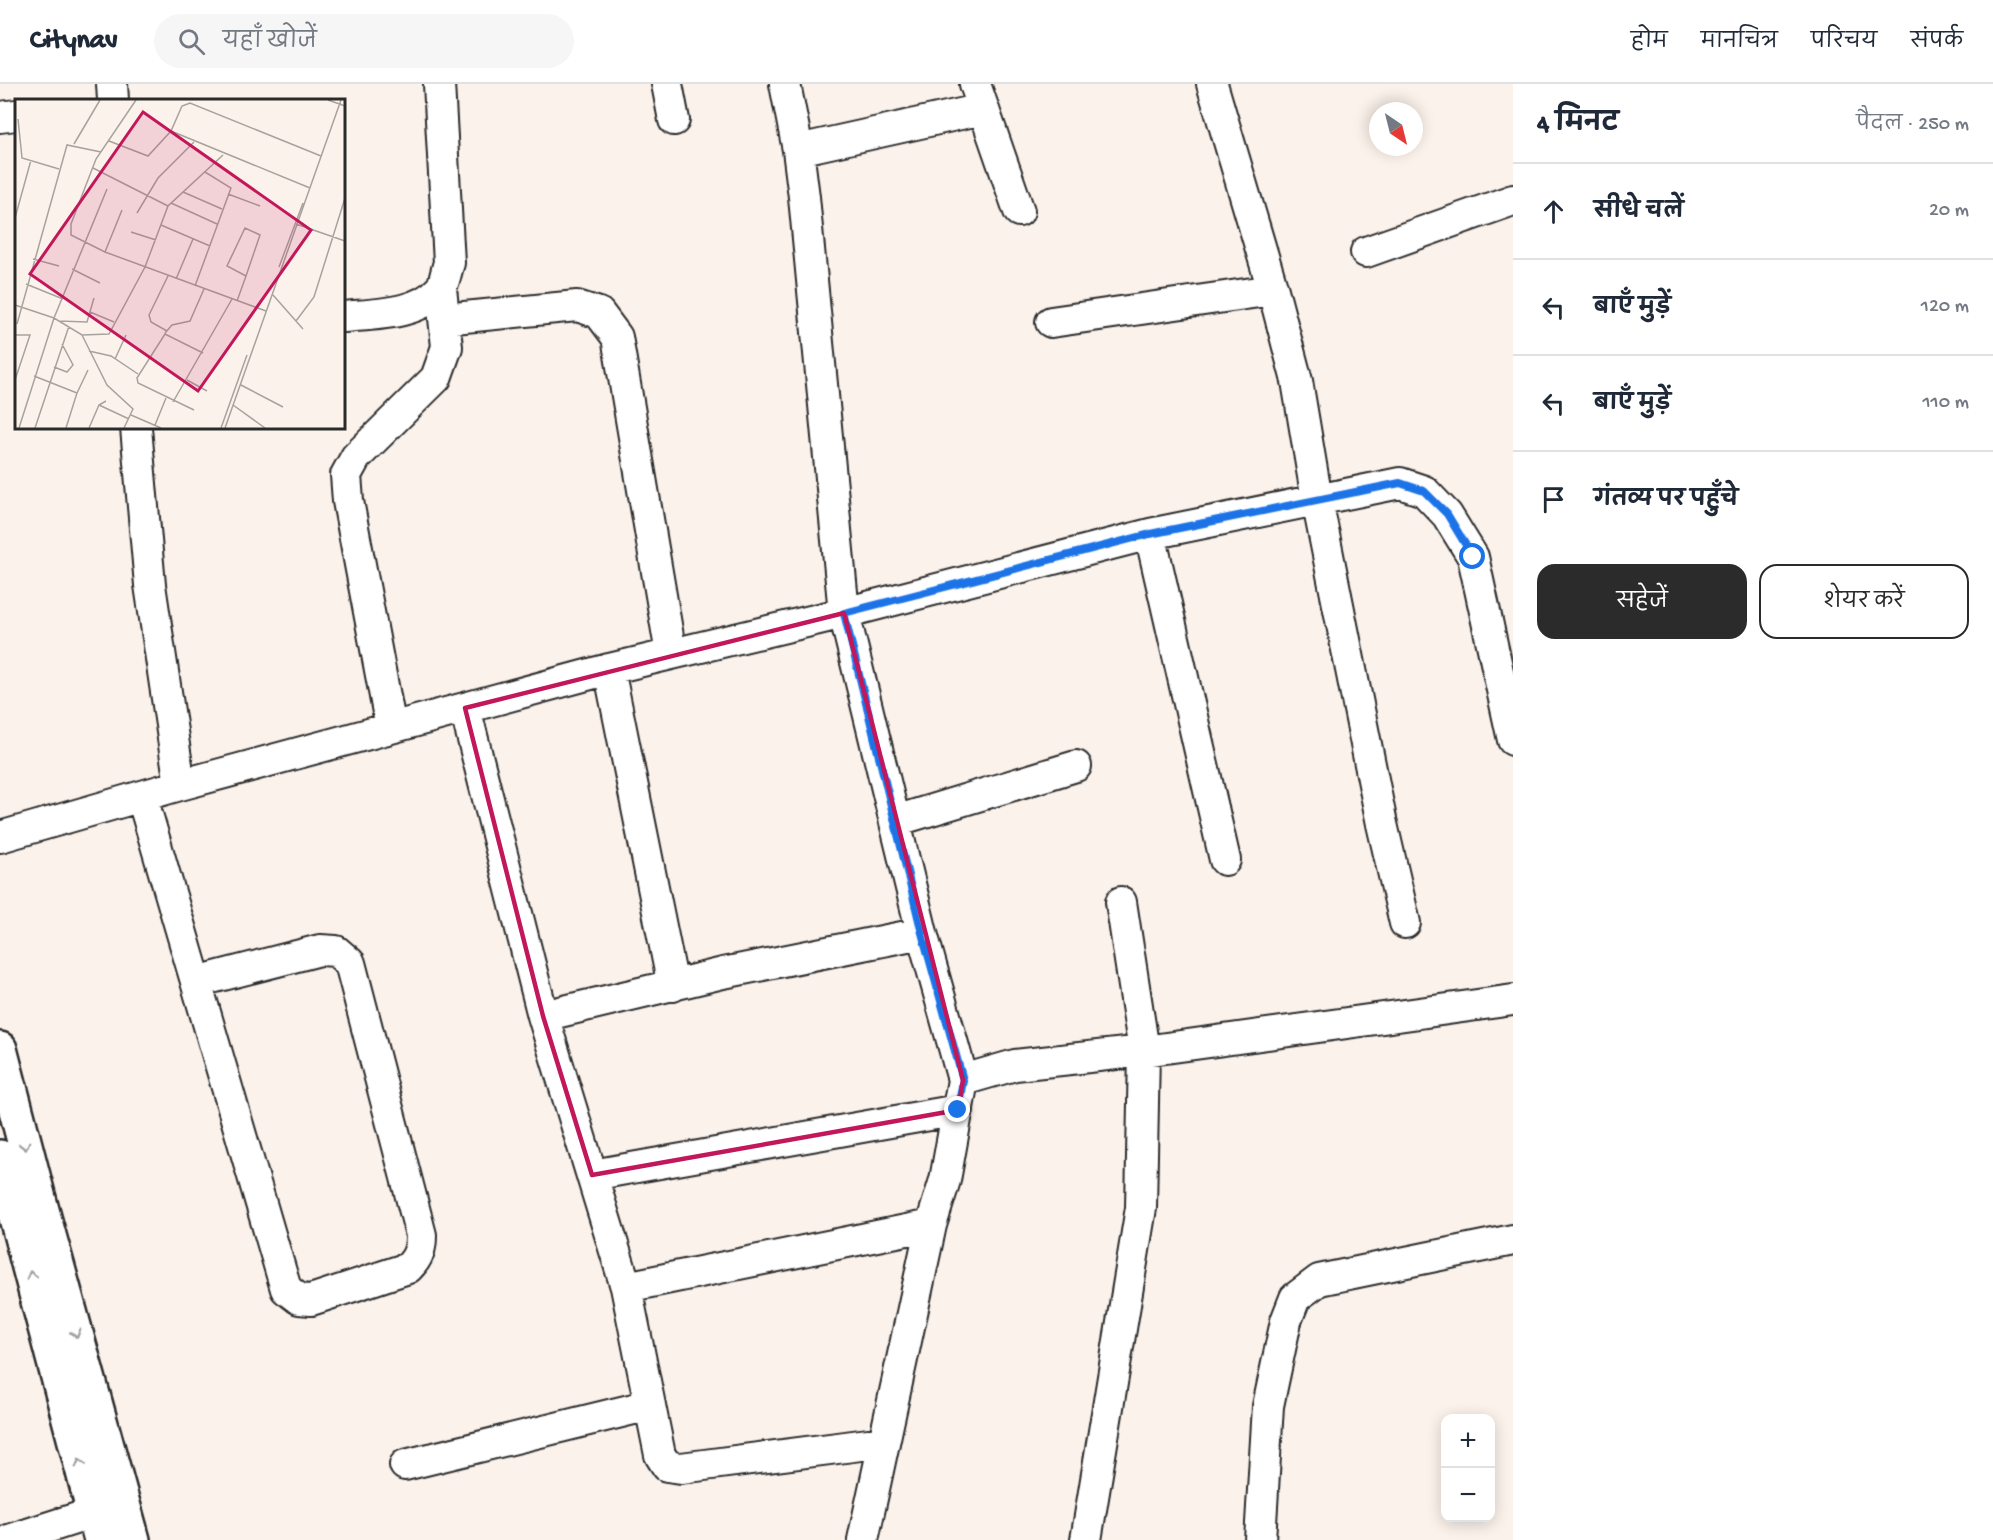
<!DOCTYPE html>
<html lang="hi">
<head>
<meta charset="utf-8">
<style>
  body { margin:0; font-family:"Gochi Hand","Playpen Sans Deva",sans-serif; background:#f6f6f7; color:#1f2937 }
  .controls { position:absolute; right:18px; bottom:18px; display:grid; overflow:hidden; border-radius:12px; box-shadow:0 3px 15px #0003 }
  .controls button { width:54px; height:54px; display:grid; place-items:center; padding:0; border:0; border-bottom:2px solid #e0e1e3; background:#fff; color:#1f2937; font:30px sans-serif }
  .compass { position:absolute; left:1369px; top:18px; width:54px; height:54px; border-radius:50%; background:#fff; box-shadow:0 3px 15px #0003; rotate:145deg }
  .stop { position:absolute; width:18px; height:18px; margin:-14px; border:4px solid #1a73e8; border-radius:50%; background:#fff }
  .stop.end { background:#1a73e8; border-color:#fff; box-shadow:0 2px 6px #0008 }
  .list { margin:0; padding:0; list-style:none }
  h2 { display:flex; justify-content:space-between; align-items:center; height:78px; margin:0; padding:0 24px; font-size:26px }
  h2 small { font-size:20px; font-weight:400; color:#747a83 }
  .list li { display:grid; grid-template-columns:39px 1fr auto; gap:18px; align-items:center; box-sizing:border-box; height:96px; padding:0 24px; border-top:2px solid #e0e1e3 }
  .list b { display:block; font-size:22px; white-space:nowrap }
  .list em { font-size:20px; font-style:normal; color:#747a83 }
  .actions { display:flex; gap:12px; padding:18px 24px }
  .actions a { flex:1; padding:14px 0; border:2px solid #2b2b2b; border-radius:18px; text-align:center; font-size:21px; color:#2b2b2b }
  .actions .main { background:#2b2b2b; color:#fff }
  .icon { flex:none; width:33px; height:33px; fill:none; stroke:currentColor; stroke-width:2; stroke-linecap:round; stroke-linejoin:round }
  .map { position:relative; flex:none; width:1513px; height:1456px; overflow:hidden }
  header { display:flex; align-items:center; gap:36px; box-sizing:border-box; height:84px; padding:0 30px; background:#fff; border-bottom:2px solid #e0e1e3 }
  header strong { font-size:28px }
  nav { display:flex; gap:33px; margin-inline-start:auto; font-size:21px }
  .search { width:420px; height:54px; background:#f6f6f7; display:flex; align-items:center; gap:15px; box-sizing:border-box; padding:0 21px; border-radius:33px; color:#747a83; font-size:22px }
  main { display:flex }
  aside { flex:1; background:#fff }
  .map>svg:first-child { display:block }
</style>
</head>
<body>
<header>
<strong>Citynav</strong>
<div class="search"><svg class="icon" aria-label="search" viewBox="0 0 24 24"><circle cx="10" cy="10" r="6"/><path d="M15 15l6 6"/></svg>यहाँ खोजें</div>
<nav><a>होम</a><a>मानचित्र</a><a>परिचय</a><a>संपर्क</a></nav>
</header>
<main>
<div class="map">
<svg width="1513" height="1456" viewBox="0 0 1513 1456">
  <rect width="100%" height="100%" fill="#fbf2eb"/>
  <filter id="ink" filterUnits="userSpaceOnUse"><feTurbulence type="fractalNoise" baseFrequency=".0167" numOctaves="2"/><feDisplacementMap in="SourceGraphic" scale="12" xChannelSelector="R" yChannelSelector="G"/><feConvolveMatrix kernelMatrix="1 2 1 2 8 2 1 2 1" color-interpolation-filters="sRGB"/></filter>
  <g filter="url(#ink)">
    <g fill="none" stroke-linecap="round" stroke-linejoin="round">
      <defs>
        <path id="street" d="M112 0 113 16
          M667 0 674 36
          M785 0 798 66 804 113 844 529 922 849 963 996 945 1096 931 1141 863 1456
          M975 0 1019 127
          M1212 0 1273 206 1297 297 1317 416 1382 740 1405 839
          M0 33 16 31
          M798 66 983 25
          M1366 168 1513 116
          M344 233C374 230 418 231 440 205 445 199 446 186 449 179L439 0
          M444 235 577 222 599 229 617 253 671 570
          M1051 238 1273 206
          M136 344 150 501 180 701
          M1150 450 1225 776
          M609 585 673 902
          M465 624 543 932 626 1203 660 1371 667 1382 681 1384 884 1358
          M391 644 348 417 346 391 356 373 436 294 447 263 441 204
          M142 713 286 1205 299 1215 311 1216 408 1184C418 1174 421 1166 421 1151L350 879 336 867 320 866 196 898
          M895 737 1076 682
          M0 753 180 701 609 585 844 529 1150 450 1400 399 1424 407 1447 431 1473 473 1513 656
          M543 932 723 889 922 849
          M963 996 1015 981 1144 967 1513 916
          M592 1091 958 1026
          M626 1203 931 1141
          M405 1381 650 1321
          M9 1456 118 1421
          M1086 1456 1141 1124 1144 967 1121 818
          M1260 1456 1268 1322 1286 1237 1295 1214 1319 1196 1513 1156"/>
        <path id="secondary" d="M0 965 42 1126 133 1456
          M0 1073 101 1456"/>
      </defs>
      <!-- street casing -->
      <use href="#street" stroke="#2b2b2b" stroke-width="34"/>
      <!-- secondary casing -->
      <use href="#secondary" stroke="#2b2b2b" stroke-width="38"/>
      <!-- street -->
      <use href="#street" stroke="#fff" stroke-width="30"/>
      <!-- secondary -->
      <use href="#secondary" stroke="#fff" stroke-width="33"/>
    </g>
    <!-- one-way arrows -->
    <defs><path id="oneway-chevron" d="M-2-3.5L2.5 0L-2 3.5" fill="none" stroke-width="1.6" stroke-linecap="round" stroke-linejoin="round" transform="scale(1.5)"/></defs>
    <g stroke="#a0a0a0">
      <use href="#oneway-chevron" transform="translate(25 1062) rotate(76)"/>
      <use href="#oneway-chevron" transform="translate(31 1191) rotate(-105)"/>
      <use href="#oneway-chevron" transform="translate(76 1250) rotate(74)"/>
      <use href="#oneway-chevron" transform="translate(80 1379) rotate(-105)"/>
    </g>
  </g>
  <g fill="none" stroke-linecap="round" stroke-linejoin="round" filter="url(#ink)">
    <!-- route -->
    <path stroke="#1a73e8" stroke-width="8" d="M958 1026 963 996 922 849 844 529 1150 450 1400 399 1424 407 1447 430 1473 473"/>
  </g>
  <!-- marked area -->
  <path fill="none" stroke="#c2185b" stroke-width="4.5" stroke-linejoin="round" d="M844 529 963 996 958 1026 592 1091 543 932 465 624Z"/>
  <!-- overview -->
  <g transform="translate(15 15)">
    <rect width="330" height="330" fill="#fbf2eb"/>
    <path fill="none" stroke="#a8a29e" stroke-width="1.5" d="M121 1 81 60 56 125V136L90 153 251 212M313 1 330 7M3 20 7 59 44 70M156 32 295 89M94 42 133 57 156 32 167 7 175 4 306 57M59 45 85 1M78 69 153 107M168 93 207 110M213 95 245 107M156 104 202 125M122 114 143 79 179 43M0 119 16 61M281 125 330 142M146 126 195 147M116 133 141 141M90 153 107 111M18 160 44 167M264 168 288 104M57 170 85 184M161 180 178 140M11 185 48 200M180 187 216 89 190 73M258 196 288 230M222 202 231 177 245 136 230 129 212 167 231 177M0 206 39 219 67 236 94 235 130 168 153 107 208 56M75 213 99 223M44 222 72 223 79 199M281 222 299 198 330 99M2 225 52 46 86 53M152 232 136 223 134 216 153 177M150 234 157 226 175 222 189 190M0 236H15L0 281M67 236 92 286 118 310 109 329M74 252 96 257 123 275M100 260 111 236M39 268 52 273 58 266 47 245M19 277 62 294 51 329M172 281 192 292M226 286 268 308M62 294 73 271M158 303 217 200M84 306 114 320M218 306 250 329M179 311 123 284 122 279 150 235 188 254M116 316 146 329M140 326 151 299M4 329 39 219 92 90M20 329 54 227M74 329 84 306 91 302M206 329 232 256M210 329 326 1"/>
    <path fill="#c2185b" fill-opacity="0.15" stroke="#c2185b" stroke-width="3" d="M128 13 296 131 183 292 15 175Z"/>
    <rect width="330" height="330" fill="none" stroke="#2b2b2b" stroke-width="3"/>
  </g>
</svg>
<div class="controls">
<button>+</button>
<button>−</button>
</div>
<svg class="compass" viewBox="-18 -18 36 36"><path d="M0-13l5 13h-10z" fill="#e53935"/><path d="M0 13l5-13h-10z" fill="#747a83"/></svg>
<div class="stop" style="left:1473px;top:473px"></div>
<div class="stop end" style="left:958px;top:1026px"></div>
</div>
<aside>
<h2>4 मिनट<small>पैदल · 250 m</small></h2>
<ul class="list">
<li><svg class="icon" aria-label="ahead" viewBox="0 0 24 24"><path d="M12 20V5M6 11l6-6 6 6"/></svg><div><b>सीधे चलें</b></div><em>20 m</em></li>
<li><svg class="icon" aria-label="left" viewBox="0 0 24 24"><path d="M17 20v-9H6M10 6l-5 5 5 5"/></svg><div><b>बाएँ मुड़ें</b></div><em>120 m</em></li>
<li><svg class="icon" aria-label="left" viewBox="0 0 24 24"><path d="M17 20v-9H6M10 6l-5 5 5 5"/></svg><div><b>बाएँ मुड़ें</b></div><em>110 m</em></li>
<li><svg class="icon" aria-label="arrive" viewBox="0 0 24 24"><path d="M6 21V4h12l-3 4 3 4H6"/></svg><div><b>गंतव्य पर पहुँचे</b></div></li>
</ul>
<div class="actions"><a class="main">सहेजें</a><a>शेयर करें</a></div>
</aside>
</main>
</body>
</html>
